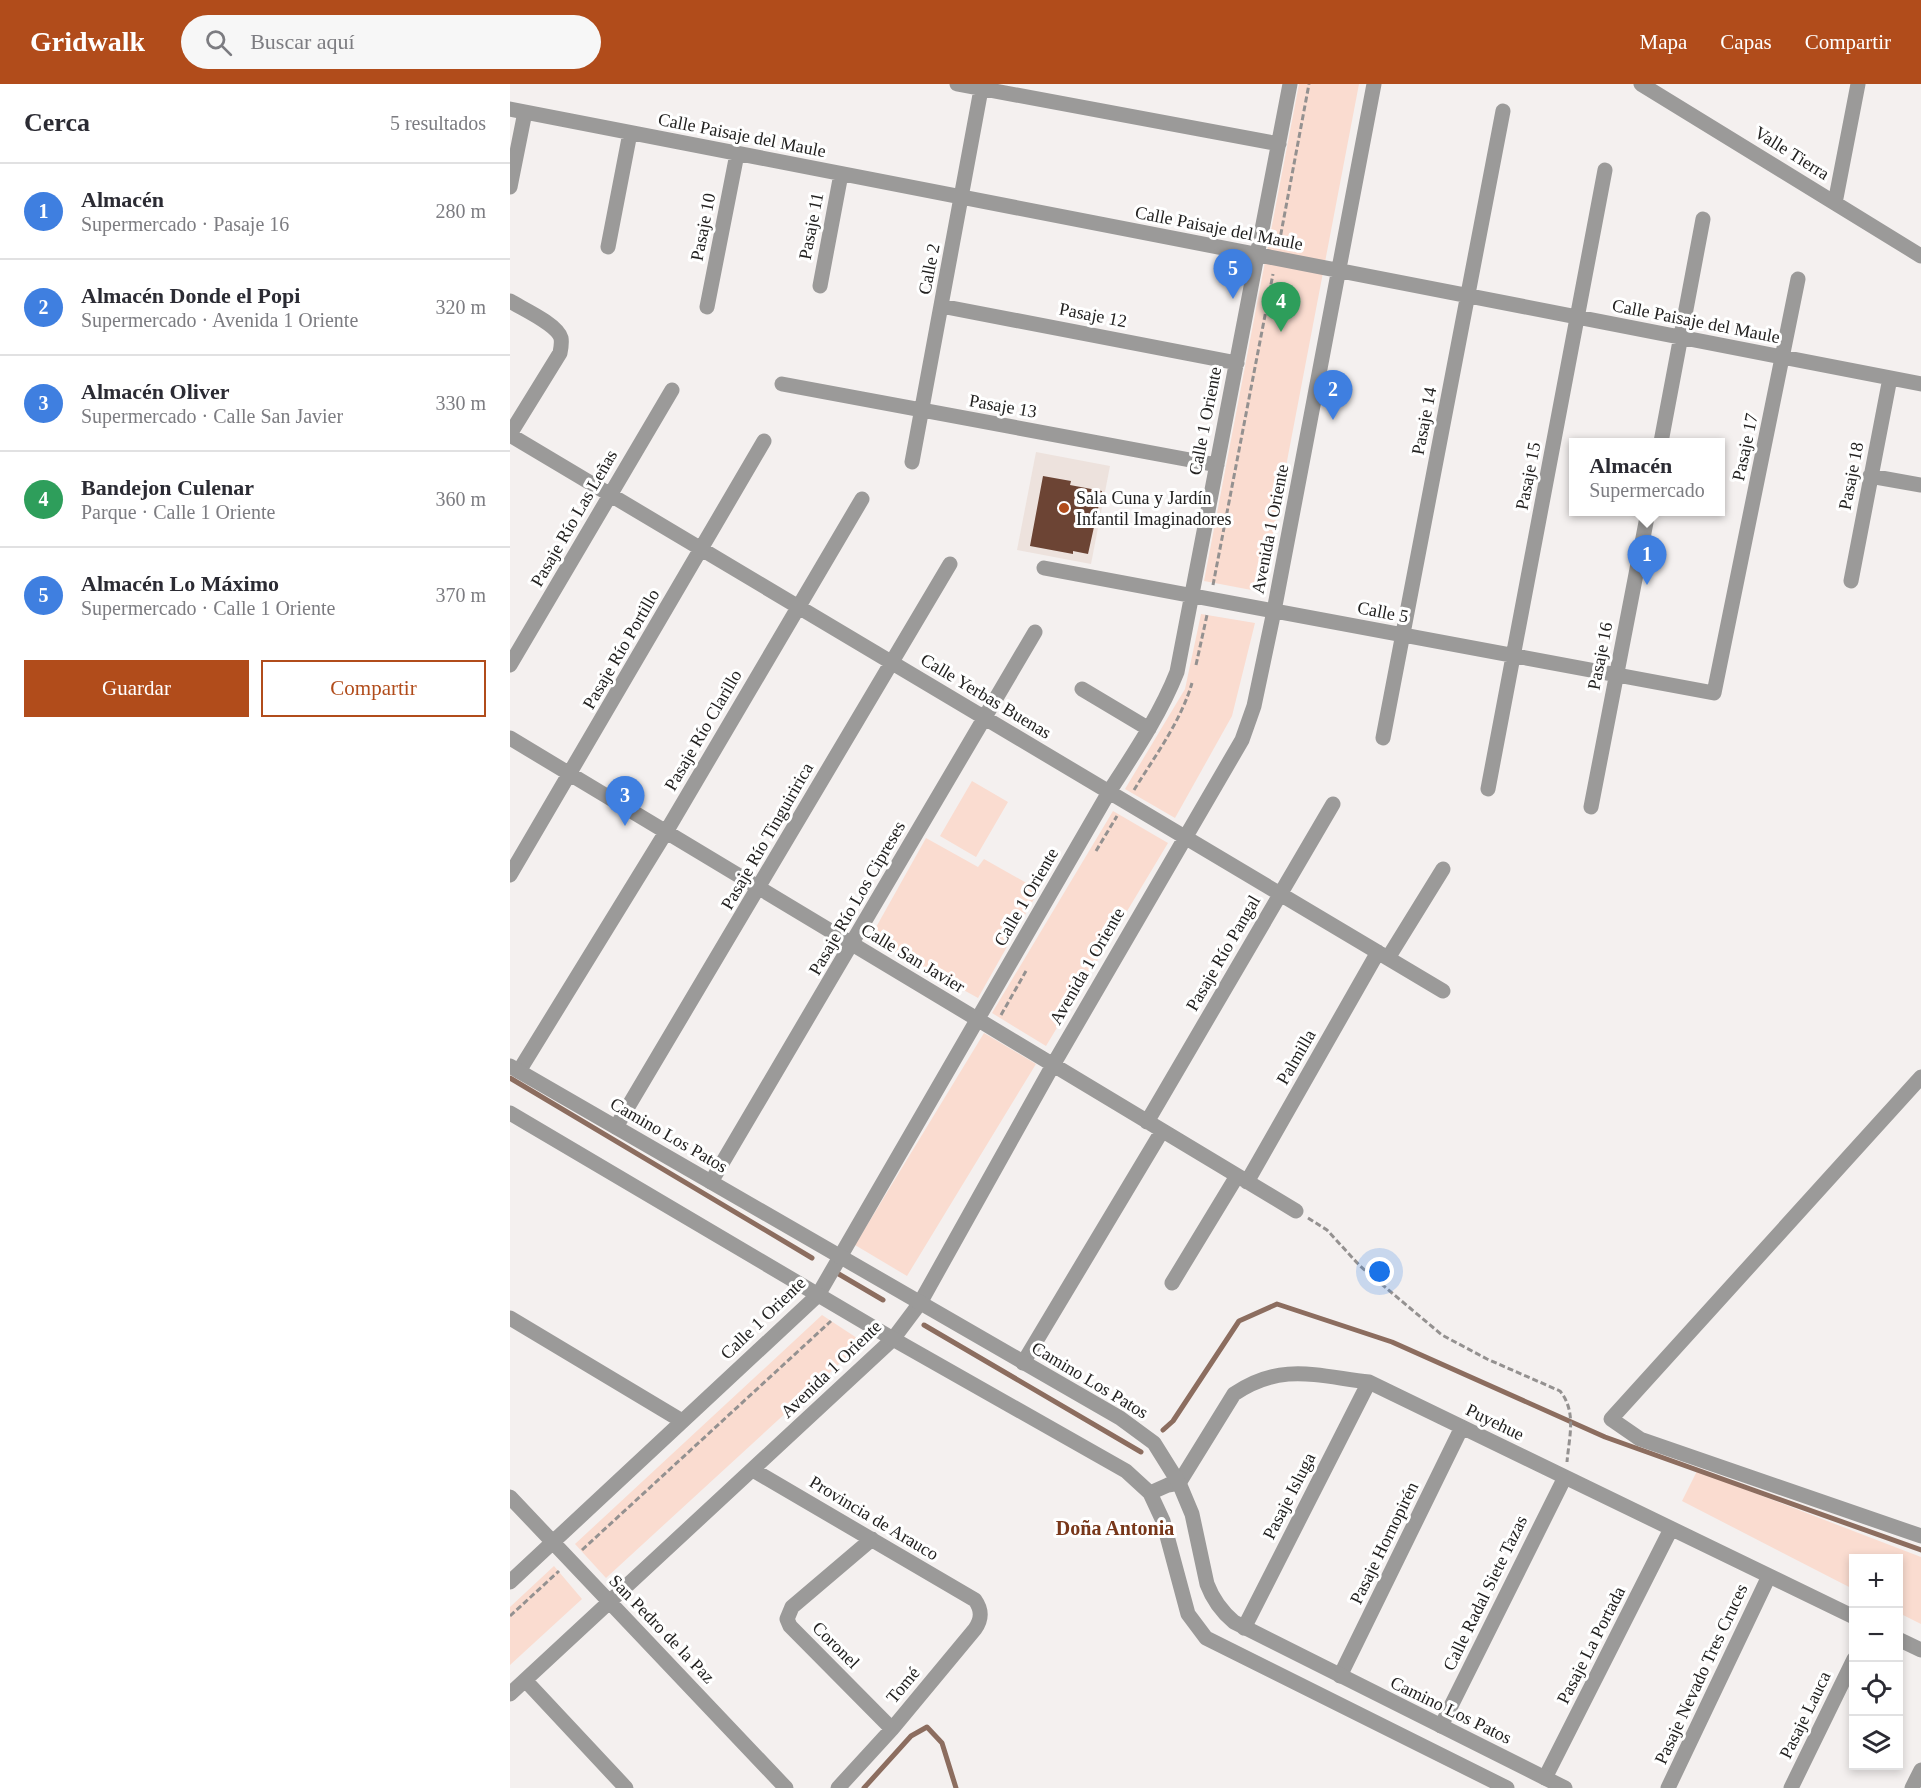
<!DOCTYPE html>
<html lang="es">
<head>
<meta charset="utf-8">
<style>
  body { margin:0; font-family:Georgia,serif; background:#f7f7f7; color:#2b2b33 }
  .controls { position:absolute; right:18px; bottom:18px; display:grid; overflow:hidden; border-radius:0px; box-shadow:0 3px 9px #0003 }
  .controls button { width:54px; height:54px; display:grid; place-items:center; padding:0; border:0; border-bottom:2px solid #e1e1e2; background:#fff; color:#2b2b33; font:30px sans-serif }
  .you { position:absolute; left:870px; top:1188px; width:21px; height:21px; margin:-15px; border:4px solid #fff; border-radius:50%; background:#1a73e8; box-shadow:0 0 0 9px #1a73e833 }
  .badge { display:grid; place-items:center; width:39px; height:39px; border-radius:50%; background:#b14c1b; color:#fff; font-size:20px; font-weight:700 }
  .pin { position:absolute; translate:-50% -50px; filter:drop-shadow(0 2px 3px #0008) }
  .pin::after { content:''; position:absolute; top:32px; width:21px; height:18px; background:inherit; clip-path:polygon(0 0,100% 0,50% 100%) }
  .popup { position:absolute; left:1059px; top:354px; width:156px; height:78px; box-sizing:border-box; display:grid; place-content:center; border-radius:0px; background:#fff; filter:drop-shadow(0 2px 4px #0005); font-size:20px; white-space:nowrap; color:#7c7c81 }
  .popup b { font-size:22px; color:#2b2b33 }
  .popup::after { content:''; position:absolute; left:50%; top:100%; margin-left:-12px; border:12px solid transparent; border-top-color:#fff }
  .list { margin:0; padding:0; list-style:none }
  h2 { display:flex; justify-content:space-between; align-items:center; height:78px; margin:0; padding:0 24px; font-size:26px }
  h2 small { font-size:20px; font-weight:400; color:#7c7c81 }
  .list li { display:grid; grid-template-columns:39px 1fr auto; gap:18px; align-items:center; box-sizing:border-box; height:96px; padding:0 24px; border-top:2px solid #e1e1e2 }
  .list b { display:block; font-size:22px; white-space:nowrap }
  .list p { margin:0; font-size:20px; white-space:nowrap; color:#7c7c81 }
  .list em { font-size:20px; font-style:normal; color:#7c7c81 }
  .actions { display:flex; gap:12px; padding:18px 24px }
  .actions a { flex:1; padding:14px 0; border:2px solid #b14c1b; border-radius:0px; text-align:center; font-size:21px; color:#b14c1b }
  .actions .main { background:#b14c1b; color:#fff }
  .icon { flex:none; width:33px; height:33px; fill:none; stroke:currentColor; stroke-width:2; stroke-linecap:round; stroke-linejoin:round }
  .map { position:relative; flex:none; width:1411px; height:1704px; overflow:hidden }
  header { display:flex; align-items:center; gap:36px; box-sizing:border-box; height:84px; padding:0 30px; background:#b14c1b; color:#fff }
  header strong { font-size:28px }
  nav { display:flex; gap:33px; margin-inline-start:auto; font-size:21px }
  .search { width:420px; height:54px; background:#f7f7f7; display:flex; align-items:center; gap:15px; box-sizing:border-box; padding:0 21px; border-radius:33px; color:#7c7c81; font-size:22px }
  main { display:flex }
  aside { flex:1; background:#fff }
  .map>svg:first-child { display:block }
</style>
</head>
<body>
<header>
<strong>Gridwalk</strong>
<div class="search"><svg class="icon" aria-label="search" viewBox="0 0 24 24"><circle cx="10" cy="10" r="6"/><path d="M15 15l6 6"/></svg>Buscar aquí</div>
<nav><a>Mapa</a><a>Capas</a><a>Compartir</a></nav>
</header>
<main>
<aside>
<h2>Cerca<small>5 resultados</small></h2>
<ul class="list">
<li><span class="badge" style="background:#3f7fe0">1</span><div><b>Almacén</b><p>Supermercado · Pasaje 16</p></div><em>280 m</em></li>
<li><span class="badge" style="background:#3f7fe0">2</span><div><b>Almacén Donde el Popi</b><p>Supermercado · Avenida 1 Oriente</p></div><em>320 m</em></li>
<li><span class="badge" style="background:#3f7fe0">3</span><div><b>Almacén Oliver</b><p>Supermercado · Calle San Javier</p></div><em>330 m</em></li>
<li><span class="badge" style="background:#2e9e5b">4</span><div><b>Bandejon Culenar</b><p>Parque · Calle 1 Oriente</p></div><em>360 m</em></li>
<li><span class="badge" style="background:#3f7fe0">5</span><div><b>Almacén Lo Máximo</b><p>Supermercado · Calle 1 Oriente</p></div><em>370 m</em></li>
</ul>
<div class="actions"><a class="main">Guardar</a><a>Compartir</a></div>
</aside>
<div class="map">
<svg width="1411" height="1704" viewBox="0 0 1411 1704">
  <rect width="100%" height="100%" fill="#f4f0ef"/>
  <!-- built -->
  <path fill="#ede2dd" d="M526 368 600 382 581 480 507 466Z"/>
  <!-- green -->
  <path fill="#fadcd0" d="M789 0H849L752 508 694 497Z
    M691 530 745 539 722 632 665 734 615 705 675 605Z
    M462 697 498 718 466 773 430 752Z
    M603 727 658 759 536 962 482 929Z
    M416 754 468 783 474 775 529 806 468 914 360 854Z
    M474 949 526 980 397 1192 345 1161Z
    M312 1231 353 1258 96 1494 65 1460Z
    M1187 1387 1411 1473V1540L1389 1529 1388 1474H1344L1343 1505 1172 1417Z
    M44 1482 72 1515 0 1581V1523Z"/>
  <g fill="none" stroke-linecap="round" stroke-linejoin="round">
    <!-- stream -->
    <path stroke="#8c6d5f" stroke-width="5" d="M0 994 302 1174
      M327 1189 373 1216
      M414 1241 631 1368
      M653 1346 663 1337 729 1237 767 1220 882 1258 1095 1353 1411 1466
      M354 1704 401 1652 417 1643 432 1659 446 1704"/>
  </g>
  <!-- building -->
  <path fill="#6c4434" d="M533 392 561 397 560 401 592 407 578 470 563 467V470L520 462Z"/>
  <g fill="none" stroke-linecap="round" stroke-linejoin="round">
    <!-- path -->
    <path stroke="#949190" stroke-width="3" stroke-dasharray="6 3" stroke-linecap="butt" d="M769 160 799 0
      M703 501 763 190
      M686 581 697 531
      M624 706C645 672 671 637 682 599
      M586 767 607 732
      M491 931 516 887
      M798 1134 817 1146 850 1182 932 1251 977 1275 1050 1307C1067 1328 1059 1353 1057 1378
      M72 1466 321 1237
      M0 1532 49 1487"/>
    <!-- minor -->
    <path stroke="#9b9a99" stroke-width="15" d="M447 0 769 60
      M1131 0 1411 172
      M0 25 1411 300
      M0 103 15 28
      M1325 119 1348 0
      M98 163 120 49
      M310 202 331 90
      M0 217C13 225 47 240 51 254 52 259 51 264 50 269L0 350
      M431 222 727 279
      M197 223 227 70
      M272 300 707 381
      M0 351 933 907
      M1151 358 1193 135
      M402 378 472 0
      M1360 392 1411 401
      M534 484 1204 609 1288 195
      M1341 497 1380 294
      M0 581 162 306
      M572 605 639 645
      M0 654 786 1127
      M873 654 993 27
      M978 705 1095 86
      M1081 723 1138 428
      M0 791 254 357
      M878 874 933 785
      M9 987 156 748 352 415
      M1411 993 1101 1335 1130 1355 1411 1452
      M637 1038 823 720
      M106 1043 440 480
      M201 1098 525 548
      M737 1098 868 868
      M662 1199 727 1092
      M0 1234 172 1337
      M513 1279 652 1047
      M243 1386 465 1516C472 1526 472 1535 465 1545L382 1645 328 1704
      M640 1409 658 1401 669 1399 724 1310C771 1278 807 1292 859 1298L1344 1533
      M0 1413 276 1704
      M362 1455 282 1523 277 1535 280 1542 382 1645
      M0 1498 308 1211 599 708C624 669 650 631 667 588L780 0
      M734 1544 859 1298
      M1388 1555 1411 1566
      M830 1592 952 1343
      M15 1596 116 1704
      M0 1610 383 1255 410 1219 543 981 732 656 744 622 764 527 864 0
      M931 1642 1055 1393
      M1035 1694 1161 1445
      M1158 1704 1259 1492
      M1281 1704 1344 1575
      M1402 1704 1411 1686"/>
    <!-- tertiary -->
    <path stroke="#9b9a99" stroke-width="15" d="M0 982 610 1334 644 1359 669 1399 682 1430 697 1500C703 1516 711 1527 724 1538L1055 1704
      M0 1029 383 1255 616 1387 640 1409 653 1437 678 1530 696 1554 997 1704"/>
  </g>
  <!-- markers -->
  <circle fill="#b14c1b" stroke="#fff" stroke-width="2" cx="554" cy="424" r="6"/>
  <g text-anchor="middle" dominant-baseline="central" stroke-width="6" stroke-linejoin="round" paint-order="stroke">
    <!-- street labels -->
    <g font-size="18" fill="#222120" stroke="#fff">
      <text transform="translate(232 51) rotate(11)">Calle Paisaje del Maule</text>
      <text transform="translate(1282 69) rotate(32)">Valle Tierra</text>
      <text transform="translate(301 142) rotate(-79)">Pasaje 11</text>
      <text transform="translate(193 143) rotate(-79)">Pasaje 10</text>
      <text transform="translate(709 144) rotate(11)">Calle Paisaje del Maule</text>
      <text transform="translate(419 185) rotate(-79)">Calle 2</text>
      <text transform="translate(583 231) rotate(11)">Pasaje 12</text>
      <text transform="translate(1186 237) rotate(11)">Calle Paisaje del Maule</text>
      <text transform="translate(493 322) rotate(10)">Pasaje 13</text>
      <text transform="translate(695 337) rotate(-79)">Calle 1 Oriente</text>
      <text transform="translate(914 337) rotate(-79)">Pasaje 14</text>
      <text transform="translate(1235 363) rotate(-78)">Pasaje 17</text>
      <text transform="translate(1018 392) rotate(-79)">Pasaje 15</text>
      <text transform="translate(1341 392) rotate(-79)">Pasaje 18</text>
      <text transform="translate(64 434) rotate(-60)">Pasaje Río Las Leñas</text>
      <text transform="translate(760 445) rotate(-79)">Avenida 1 Oriente</text>
      <text transform="translate(873 528) rotate(11)">Calle 5</text>
      <text transform="translate(111 565) rotate(-60)">Pasaje Río Portillo</text>
      <text transform="translate(1090 572) rotate(-79)">Pasaje 16</text>
      <text transform="translate(476 612) rotate(31)">Calle Yerbas Buenas</text>
      <text transform="translate(193 646) rotate(-60)">Pasaje Río Clarillo</text>
      <text transform="translate(257 752) rotate(-60)">Pasaje Río Tinguiririca</text>
      <text transform="translate(516 813) rotate(-60)">Calle 1 Oriente</text>
      <text transform="translate(347 814) rotate(-60)">Pasaje Río Los Cipreses</text>
      <text transform="translate(713 869) rotate(-60)">Pasaje Río Pangal</text>
      <text transform="translate(403 874) rotate(31)">Calle San Javier</text>
      <text transform="translate(577 882) rotate(-60)">Avenida 1 Oriente</text>
      <text transform="translate(786 973) rotate(-60)">Palmilla</text>
      <text transform="translate(159 1051) rotate(30)">Camino Los Patos</text>
      <text transform="translate(253 1234) rotate(-44)">Calle 1 Oriente</text>
      <text transform="translate(321 1285) rotate(-44)">Avenida 1 Oriente</text>
      <text transform="translate(580 1296) rotate(31)">Camino Los Patos</text>
      <text transform="translate(985 1338) rotate(26)">Puyehue</text>
      <text transform="translate(779 1412) rotate(-63)">Pasaje Isluga</text>
      <text transform="translate(364 1434) rotate(31)">Provincia de Arauco</text>
      <text transform="translate(874 1459) rotate(-64)">Pasaje Hornopirén</text>
      <text transform="translate(975 1509) rotate(-64)">Calle Radal Siete Tazas</text>
      <text transform="translate(152 1545) rotate(46)">San Pedro de la Paz</text>
      <text transform="translate(326 1561) rotate(45)">Coronel</text>
      <text transform="translate(1081 1561) rotate(-63)">Pasaje La Portada</text>
      <text transform="translate(1191 1590) rotate(-65)">Pasaje Nevado Tres Cruces</text>
      <text transform="translate(393 1601) rotate(-50)">Tomé</text>
      <text transform="translate(941 1626) rotate(26)">Camino Los Patos</text>
      <text transform="translate(1295 1631) rotate(-64)">Pasaje Lauca</text>
    </g>
    <!-- poi labels -->
    <g font-size="18" fill="#222120" stroke="#fff" text-anchor="start">
      <text x="566" y="414">Sala Cuna y Jardín<tspan x="566" dy="21">Infantil Imaginadores</tspan></text>
    </g>
    <!-- neighbourhood labels -->
    <g font-size="20" font-weight="bold" fill="#78371a" stroke="#fff">
      <text x="605" y="1444">Doña Antonia</text>
    </g>
  </g>
</svg>
<div class="controls">
<button>+</button>
<button>−</button>
<button><svg class="icon" aria-label="locate" viewBox="0 0 24 24"><circle cx="12" cy="12" r="6"/><path d="M12 2v4M12 18v4M2 12h4M18 12h4"/></svg></button>
<button><svg class="icon" aria-label="layers" viewBox="0 0 24 24"><path d="M12 4l9 5-9 5-9-5zM3 14l9 5 9-5"/></svg></button>
</div>
<div class="you"></div>
<div class="pin badge" style="left:1137px;top:501px;background:#3f7fe0">1</div>
<div class="popup"><b>Almacén</b>Supermercado</div>
<div class="pin badge" style="left:823px;top:336px;background:#3f7fe0">2</div>
<div class="pin badge" style="left:115px;top:742px;background:#3f7fe0">3</div>
<div class="pin badge" style="left:771px;top:248px;background:#2e9e5b">4</div>
<div class="pin badge" style="left:723px;top:215px;background:#3f7fe0">5</div>
</div>
</main>
</body>
</html>
